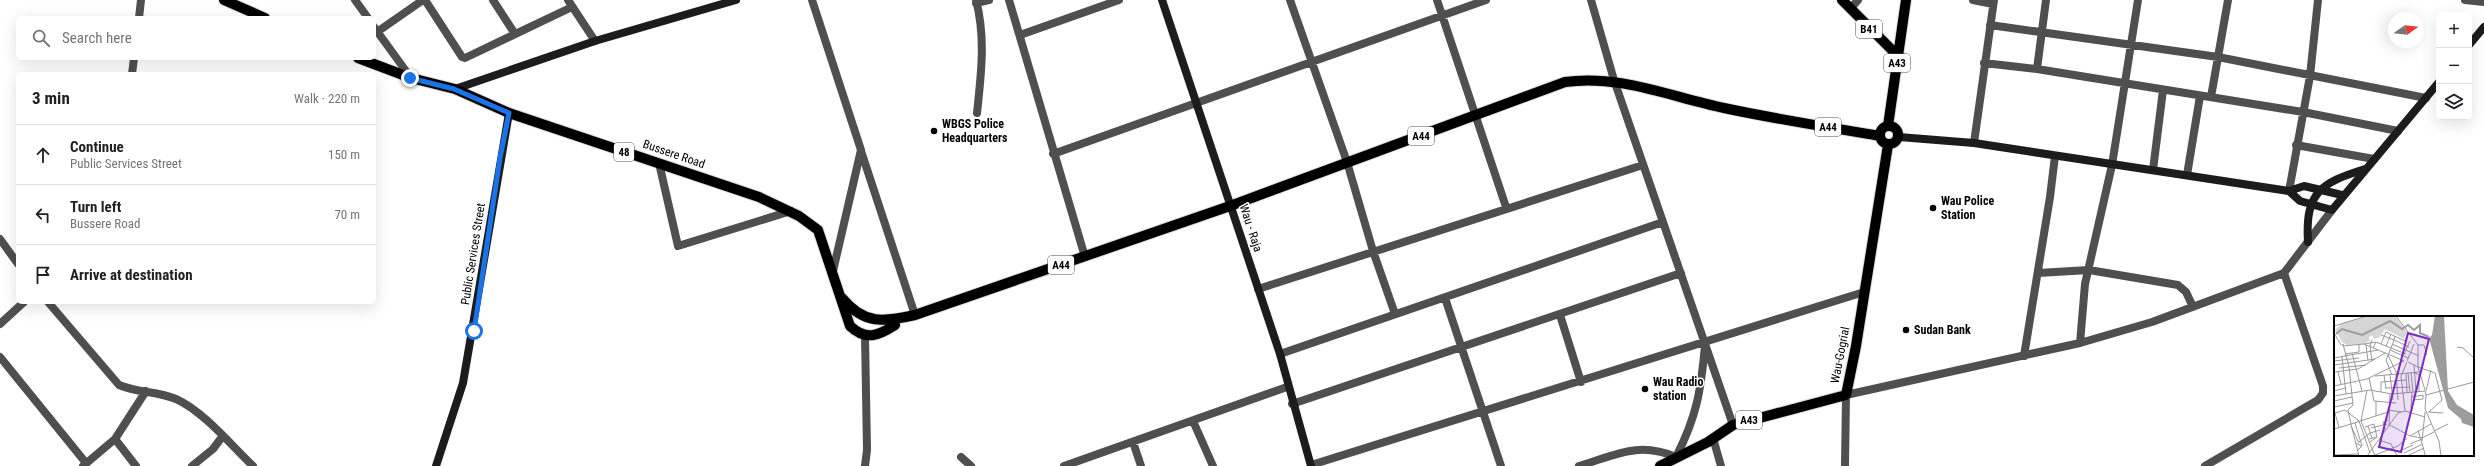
<!DOCTYPE html>
<html lang="en">
<head>
<meta charset="utf-8">
<style>
  body { margin:0; font-family:"Roboto Condensed",sans-serif; background:#f6f6f6; color:#202124 }
  .controls { position:absolute; right:12px; top:12px; display:grid; overflow:hidden; border-radius:6px; box-shadow:0 4px 16px #0002 }
  .controls button { width:36px; height:36px; display:grid; place-items:center; padding:0; border:0; border-bottom:1px solid #e0e0e0; background:#fff; color:#202124; font:20px sans-serif }
  .compass { position:absolute; left:2388px; top:12px; width:36px; height:36px; border-radius:50%; background:#fff; box-shadow:0 4px 16px #0002; rotate:76deg }
  .stop { position:absolute; width:12px; height:12px; margin:-9px; border:3px solid #1a73e8; border-radius:50%; background:#fff }
  .stop.end { background:#1a73e8; border-color:#fff; box-shadow:0 1px 4px #0008 }
  .list { margin:0; padding:0; list-style:none }
  h2 { display:flex; justify-content:space-between; align-items:center; height:52px; margin:0; padding:0 16px; font-size:17px }
  h2 small { font-size:13px; font-weight:400; color:#757577 }
  .list li { display:grid; grid-template-columns:26px 1fr auto; gap:12px; align-items:center; box-sizing:border-box; height:60px; padding:0 16px; border-top:1px solid #e0e0e0 }
  .list b { display:block; font-size:15px; white-space:nowrap }
  .list p { margin:0; font-size:13px; white-space:nowrap; color:#757577 }
  .list em { font-size:13px; font-style:normal; color:#757577 }
  .icon { flex:none; width:22px; height:22px; fill:none; stroke:currentColor; stroke-width:2; stroke-linecap:round; stroke-linejoin:round }
  .map { position:relative; flex:none; width:2484px; height:466px; overflow:hidden }
  .search { position:absolute; background:#fff; box-shadow:0 4px 16px #0002; left:16px; top:16px; width:360px; height:44px; display:flex; align-items:center; gap:10px; box-sizing:border-box; padding:0 14px; border-radius:6px; color:#757577; font-size:15px }
  .panel { position:absolute; background:#fff; box-shadow:0 4px 16px #0002; left:16px; top:72px; width:360px; height:232px; border-radius:6px }
  .map>svg:first-child { display:block }
</style>
</head>
<body>
<div class="map">
<svg width="2484" height="466" viewBox="0 0 2484 466">
  <rect width="100%" height="100%" fill="#fff"/>
  <g fill="none" stroke-linecap="round" stroke-linejoin="round">
    <defs>
      <path id="primary" d="M224 0 265 18
        M1842 0 1898 56
        M358 58 411 78 455 89 509 113 759 197 799 216 818 230 850 326C866 341 878 336 895 325L891 320
        M1880 135a9 9 0 1 1 18 0a9 9 0 1 1-18 0Z
        M1888 126 1906 0
        M842 298C864 325 884 322 915 315L1230 206 1565 82C1619 74 1671 97 1724 108 1775 119 1828 127 1880 136
        M1660 466 1708 442 1733 425 1846 395 1856 346 1888 145"/>
    </defs>
    <!-- primary casing -->
    <use href="#primary" stroke="#dbdbdb" stroke-width="12"/>
    <!-- street -->
    <path stroke="#4f4f4f" stroke-width="8" d="M355 0 368 18
      M425 0 462 57 465 58 572 7
      M493 0 515 34
      M568 0 595 41
      M812 0 861 150 833 271
      M976 0C986 38 981 75 977 113
      M1009 0 1085 257
      M1290 0 1347 162 1373 251 1395 314
      M1437 0 1506 207
      M1591 0 1614 80 1733 425
      M1973 0 1993 4
      M2465 0 2484 2
      M976 3 989 0
      M1850 9 1858 0
      M139 18 141 0
      M1990 25 2218 57 2426 98
      M374 27 411 78
      M377 32 423 0
      M1020 35 1119 0
      M1984 63 2037 69 2303 112 2398 131
      M2037 69 2046 0
      M132 74 134 58
      M2211 97 2228 0
      M1974 143 1994 0
      M2296 145 2374 159
      M861 151 915 315
      M1053 154 1486 0
      M659 163 678 246 791 211
      M2153 170 2163 90
      M2187 175 2200 96
      M2289 191 2310 76 2318 0
      M0 239 18 264
      M2038 273 2089 270 2178 285 2186 292 2193 307
      M1258 289 1643 165
      M1445 298 1501 466
      M48 302 119 385C138 393 157 391 176 399 203 411 231 445 253 466
      M1560 315 1581 382
      M0 324 24 302
      M865 336 867 450 865 466
      M2080 343 2085 284 2112 165 2138 0
      M1280 354 1663 222
      M2024 356 2050 197 2055 156
      M0 357 86 463
      M1292 404 1681 273
      M1193 421 1213 466
      M1713 438 1721 466
      M115 439 136 466
      M1133 442 1141 466
      M961 457 971 466
      M1311 465 1864 292
      M83 466 115 439 146 391
      M192 466 213 449 222 437
      M1064 466 1287 387
      M1579 466C1616 455 1638 441 1676 457 1697 416 1701 390 1705 345
      M1845 466 1846 395 2080 343 2152 322 2284 273 2332 210
      M2205 466 2318 400 2323 393V386L2284 273"/>
    <!-- secondary -->
    <path stroke="#1c1c1c" stroke-width="8" d="M1162 0 1280 354 1311 466
      M2469 45 2484 27
      M455 89 595 41 736 0
      M1899 137 1974 143 2289 191 2300 201 2332 210 2439 82
      M2289 191 2304 186 2342 195
      M2308 242C2305 193 2320 183 2365 169
      M436 466 463 383 509 113"/>
    <!-- primary -->
    <use href="#primary" stroke="#000" stroke-width="10"/>
  </g>
  <g fill="none" stroke-linecap="round" stroke-linejoin="round">
    <!-- route -->
    <path stroke="#1a73e8" stroke-width="5" d="M410 78 454 89 509 113 500 158 474 331"/>
  </g>
  <!-- markers -->
  <g fill="#000" stroke="#fff" stroke-width="1.5">
    <circle cx="934" cy="131" r="4"/>
    <circle cx="1933" cy="208" r="4"/>
    <circle cx="1906" cy="330" r="4"/>
    <circle cx="1645" cy="389" r="4"/>
  </g>
  <g text-anchor="middle" dominant-baseline="central" stroke-width="3" stroke-linejoin="round" paint-order="stroke">
    <!-- shield labels -->
    <g fill="#fff" stroke="#4c4c4c" stroke-width="1">
      <rect x="1856" y="20" width="26" height="18" rx="3"/>
      <rect x="1884" y="54" width="26" height="18" rx="3"/>
      <rect x="1815" y="118" width="26" height="18" rx="3"/>
      <rect x="1408" y="127" width="26" height="18" rx="3"/>
      <rect x="614" y="143" width="20" height="18" rx="3"/>
      <rect x="1048" y="256" width="26" height="18" rx="3"/>
      <rect x="1736" y="411" width="26" height="18" rx="3"/>
    </g>
    <g font-size="11" font-weight="bold" fill="#000">
      <text x="1869" y="29">B41</text>
      <text x="1897" y="63">A43</text>
      <text x="1828" y="127">A44</text>
      <text x="1421" y="136">A44</text>
      <text x="624" y="152">48</text>
      <text x="1061" y="265">A44</text>
      <text x="1749" y="420">A43</text>
    </g>
    <!-- poi labels -->
    <g font-size="12" font-weight="bold" fill="#000" stroke="#fff" text-anchor="start">
      <text x="942" y="124">WBGS Police<tspan x="942" dy="14">Headquarters</tspan></text>
      <text x="1941" y="201">Wau Police<tspan x="1941" dy="14">Station</tspan></text>
      <text x="1914" y="330">Sudan Bank</text>
      <text x="1653" y="382">Wau Radio<tspan x="1653" dy="14">station</tspan></text>
    </g>
    <!-- street labels -->
    <g font-size="12" fill="#000" stroke="#fff">
      <text transform="translate(674 154) rotate(19)">Bussere Road</text>
      <text transform="translate(1251 228) rotate(72)">Wau - Raja</text>
      <text transform="translate(473 254) rotate(-81)">Public Services Street</text>
      <text transform="translate(1840 355) rotate(-79)">Wau-Gogrial</text>
    </g>
  </g>
  <!-- overview -->
  <g transform="translate(2334 316)">
    <rect width="140" height="140" fill="#fff"/>
    <path d="M34 0H61L73 16 70 23 51 13 46 21 40 23 38 19 35 21 36 25 28 28 13 29 8 26 1 14 7 8Z" fill="#d6d6d6"/>
    <path d="M101 0H110L114 75 123 89 140 99V111L128 107 127 103 114 92 95 22 98 19Z" fill="#9d9d9d"/>
    <path fill="none" stroke="#9d9d9d" stroke-width="2" d="M2 18 8 13 28 19 56 5 68 13 74 9 80 14 86 9V17L95 21"/>
    <path fill="none" stroke="#999" stroke-width="1" d="M62 0 84 29V51L101 57 108 84 95 96M0 10 33 0M0 17 7 29M47 19 60 24 61 20M38 24 36 30 38 45M30 28 42 26M47 28 52 16 71 25 74 17M58 28 85 40M32 29 34 45M84 29H90L93 39M9 30 30 28 70 45M52 30 57 18M123 31 129 32 140 42M39 32 42 26 57 32 52 44 58 59M56 34 74 42M18 37 28 75M11 38 25 36V29M72 38 57 32 60 24 75 31M54 39 63 58M69 40 76 25M8 41 12 78M0 42 44 34M0 45 25 42M73 45 80 28M74 46 84 51 91 74M0 49 41 43M80 49 82 76M5 52 32 49M0 56 24 53 51 37M4 56 7 68M74 57 76 76M77 57 79 76M81 57 85 59V76M62 58 64 84M72 58 73 77M50 59 52 73M56 59 59 84M41 60 85 56M35 62 40 85 62 87M0 70 33 63 70 45M52 72 76 71M33 74 27 105 41 140M0 75 12 72M91 75 92 79 140 66M92 75 97 54M47 76V66L72 64M92 79 91 93 105 125 107 140M0 80 36 74 58 78 91 75M78 81 89 79V83L79 84M0 85 18 81M42 85V100M0 91 19 87M77 92 78 76M0 94 5 111M54 94 67 96M71 95 91 101M94 96 109 97M1 97 11 94 25 105 36 137M21 107 28 130M56 109 76 120 97 108M17 110 25 127M34 110 38 122M55 110 56 77M31 111 40 108 43 121M37 112 53 108M0 113 17 108 14 94 19 89 15 51 9 28 8 30M51 114 49 106 54 104M84 114 91 138 89 140M100 115 114 108M77 120 88 122 100 116M35 123 43 121 36 126M45 124 57 128 63 140M88 125 91 96M25 126 36 117 46 114M21 127 28 130 23 135M76 128 88 123M68 134 79 129M70 137 89 128M0 139 24 138M41 139 64 130 73 122M25 140 17 108 54 96M33 140 64 97 71 95 67 60 73 46M73 140 90 132"/>
    <path fill="#7b2cbf" fill-opacity="0.15" stroke="#7b2cbf" stroke-width="2" d="M74 17 95 23 67 136 45 131Z"/>
    <rect width="140" height="140" fill="none" stroke="#000" stroke-width="2"/>
  </g>
</svg>
<div class="controls">
<button>+</button>
<button>−</button>
<button><svg class="icon" aria-label="layers" viewBox="0 0 24 24"><path d="M12 4l9 5-9 5-9-5zM3 14l9 5 9-5"/></svg></button>
</div>
<svg class="compass" viewBox="-18 -18 36 36"><path d="M0-13l5 13h-10z" fill="#e53935"/><path d="M0 13l5-13h-10z" fill="#757577"/></svg>
<div class="stop" style="left:474px;top:331px"></div>
<div class="stop end" style="left:410px;top:78px"></div>
<div class="search"><svg class="icon" aria-label="search" viewBox="0 0 24 24"><circle cx="10" cy="10" r="6"/><path d="M15 15l6 6"/></svg>Search here</div>
<section class="panel">
<h2>3 min<small>Walk · 220 m</small></h2>
<ul class="list">
<li><svg class="icon" aria-label="ahead" viewBox="0 0 24 24"><path d="M12 20V5M6 11l6-6 6 6"/></svg><div><b>Continue</b><p>Public Services Street</p></div><em>150 m</em></li>
<li><svg class="icon" aria-label="left" viewBox="0 0 24 24"><path d="M17 20v-9H6M10 6l-5 5 5 5"/></svg><div><b>Turn left</b><p>Bussere Road</p></div><em>70 m</em></li>
<li><svg class="icon" aria-label="arrive" viewBox="0 0 24 24"><path d="M6 21V4h12l-3 4 3 4H6"/></svg><div><b>Arrive at destination</b></div></li>
</ul>
</section>
</div>
</body>
</html>
